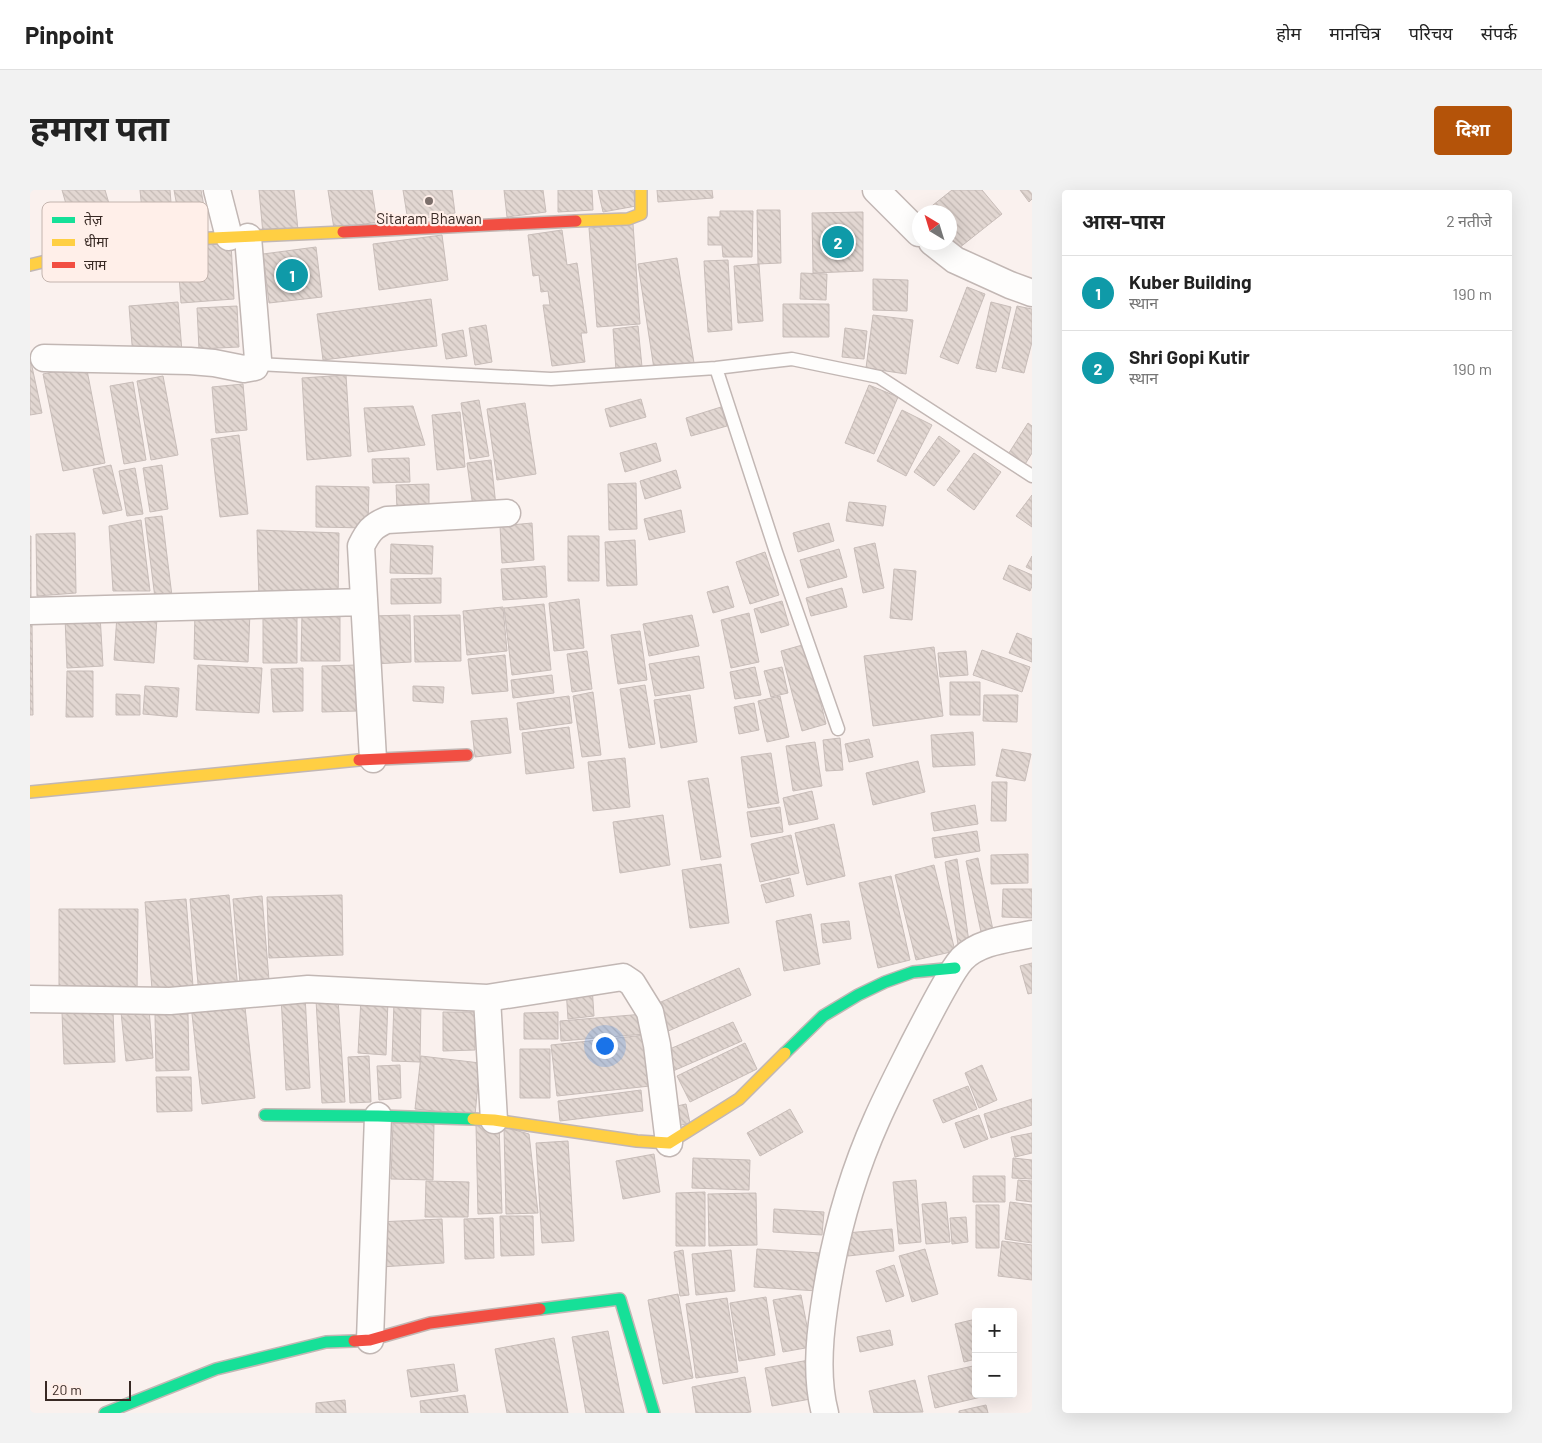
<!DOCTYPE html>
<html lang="hi">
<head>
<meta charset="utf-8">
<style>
  body { margin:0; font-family:Barlow,"Noto Sans Devanagari",sans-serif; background:#f2f2f2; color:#222 }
  .controls { position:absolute; right:15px; bottom:15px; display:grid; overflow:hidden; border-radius:5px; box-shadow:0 5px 20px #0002 }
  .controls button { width:45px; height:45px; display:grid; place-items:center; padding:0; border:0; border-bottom:1px solid #e0e0e0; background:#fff; color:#222; font:25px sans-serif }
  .compass { position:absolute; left:882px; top:15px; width:45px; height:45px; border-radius:50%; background:#fff; box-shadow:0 5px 20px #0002; rotate:322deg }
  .scale { position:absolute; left:15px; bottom:12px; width:86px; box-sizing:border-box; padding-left:5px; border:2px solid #382924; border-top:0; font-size:14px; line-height:18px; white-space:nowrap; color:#382924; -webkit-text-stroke:4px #ffefe9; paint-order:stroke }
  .you { position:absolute; left:574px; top:855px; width:18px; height:18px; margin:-12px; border:4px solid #fff; border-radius:50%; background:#1a73e8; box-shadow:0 0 0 8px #1a73e833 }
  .badge { display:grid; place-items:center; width:32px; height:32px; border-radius:50%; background:#b45309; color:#fff; font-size:16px; font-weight:700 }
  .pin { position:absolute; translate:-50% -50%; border:2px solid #fff; box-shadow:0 1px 5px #0006 }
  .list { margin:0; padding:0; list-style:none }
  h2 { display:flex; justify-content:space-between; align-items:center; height:65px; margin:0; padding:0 20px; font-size:21px }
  h2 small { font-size:16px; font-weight:400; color:#767676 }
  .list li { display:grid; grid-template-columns:32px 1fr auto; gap:15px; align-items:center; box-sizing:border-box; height:75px; padding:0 20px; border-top:1px solid #e0e0e0 }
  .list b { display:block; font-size:19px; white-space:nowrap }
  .list p { margin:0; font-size:16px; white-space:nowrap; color:#767676 }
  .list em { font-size:16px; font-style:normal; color:#767676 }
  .map { position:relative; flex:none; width:1002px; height:1223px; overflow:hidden; border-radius:5px }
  header { display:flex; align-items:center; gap:30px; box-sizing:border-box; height:70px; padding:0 25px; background:#fff; border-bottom:1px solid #e0e0e0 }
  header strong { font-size:24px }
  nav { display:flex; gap:28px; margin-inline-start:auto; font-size:18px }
  .intro { display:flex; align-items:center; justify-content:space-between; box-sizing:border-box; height:120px; padding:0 30px }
  h1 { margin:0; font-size:35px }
  .button { padding:12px 22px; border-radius:5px; background:#b45309; color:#fff; font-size:18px; font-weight:700 }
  main { display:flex; gap:30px; padding:0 30px }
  aside { flex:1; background:#fff; border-radius:5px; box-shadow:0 5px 20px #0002 }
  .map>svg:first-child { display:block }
</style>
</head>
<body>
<header>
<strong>Pinpoint</strong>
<nav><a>होम</a><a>मानचित्र</a><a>परिचय</a><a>संपर्क</a></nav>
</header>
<div class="intro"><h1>हमारा पता</h1><a class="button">दिशा</a></div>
<main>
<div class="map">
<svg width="1002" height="1223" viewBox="0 0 1002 1223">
  <defs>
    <pattern id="building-back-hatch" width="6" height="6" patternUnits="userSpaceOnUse" patternTransform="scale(1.25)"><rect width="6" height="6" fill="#e2d7d2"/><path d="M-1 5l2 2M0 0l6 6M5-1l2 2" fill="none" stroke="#c3b9b4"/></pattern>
  </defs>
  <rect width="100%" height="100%" fill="#faf1ee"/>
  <!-- building -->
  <path fill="url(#building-back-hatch)" stroke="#c8bdb9" d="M32 0H75L83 27 40 28Z
    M110 0H140L143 38 114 41Z
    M144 0H171L176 28 150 33Z
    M229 0H264L268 40 233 44Z
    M298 0H342L347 32 304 39Z
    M373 0H422L425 23 378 31Z
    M474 0H513L516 22 477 27Z
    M528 0H562L563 20 528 22Z
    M568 0H603L606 16 573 22Z
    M627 0H682L683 8 628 12Z
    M922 0H952L972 24 929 58 919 46V22H901L898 19Z
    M990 0H1002V9L999 12Z
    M727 20H750L751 73 728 74Z
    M690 21H723L722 67H693L692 55H678V27H690Z
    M833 22V81L783 83 782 23Z
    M603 34 610 134 567 137 559 38Z
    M532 40 537 75 547 73 557 143H551L555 172 522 176 513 115H520L518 101 511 102 509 85 503 86 498 45Z
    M412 45 418 90 349 100 343 54Z
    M201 53 204 109 151 113 147 57Z
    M286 57 292 107 239 113 233 64Z
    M647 68 664 173 624 179 608 74Z
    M698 70 702 140 678 142 674 71Z
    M729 74 733 131 708 133 704 76Z
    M771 83 797 84 796 110 770 109Z
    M843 89 878 90 877 121 843 120Z
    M937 97 955 104 928 174 910 167Z
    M401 109 407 156 293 170 287 124Z
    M148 112 152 162 103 167 99 116Z
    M961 112 981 117 966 182 946 178Z
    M753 114H799V147H753Z
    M207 116 209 157 169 159 167 118Z
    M987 116 1002 119V152L994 183 972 178Z
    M843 125 883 130 876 184 836 178Z
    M456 135 462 172 445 175 439 138Z
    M608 136 612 177 586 180 583 139Z
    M815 138 837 141 834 169 812 167Z
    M433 140 437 166 416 169 412 144Z
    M1 172 12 223 0 225V173Z
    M56 175 75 273 33 281 13 184Z
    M316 185 321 266 277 270 272 188Z
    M133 186 148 265 121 270 107 191Z
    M103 192 116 270 94 274 80 196Z
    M213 194 217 240 186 243 182 197Z
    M839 195 868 207 844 264 815 253Z
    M611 209 616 227 580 237 575 219Z
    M449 210 459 266 440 269 431 213Z
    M495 213 506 284 467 290 457 219Z
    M383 216 395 255 338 262 334 218Z
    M691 217 697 236 661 246 656 228Z
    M872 220 902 235 876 286 847 271Z
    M430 222 435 277 407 280 402 225Z
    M998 233 1002 236V263L994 276 977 266Z
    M209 245 218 324 190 327 181 249Z
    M909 246 930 261 904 296 884 282Z
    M626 253 631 271 595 282 590 263Z
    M944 263 971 282 944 320 917 300Z
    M379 268 380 292 343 293 342 269Z
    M461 270 466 316 443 317 437 273Z
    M81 275 92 320 73 324 63 279Z
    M132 275 138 319 120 322 113 278Z
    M105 278 113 324 97 326 89 281Z
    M646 280 651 298 615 309 610 291Z
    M606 293 607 339 579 340 578 294Z
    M399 294V317L367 319 366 295Z
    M286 296 339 297 338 338 286 337Z
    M1002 305V337L986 326Z
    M819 312 856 316 853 336 816 331Z
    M651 320 655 342 619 350 614 329Z
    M132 326 142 406 125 408 115 328Z
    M111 330 120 401H83L79 336Z
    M502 333 504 370 472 373 470 336Z
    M799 333 804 351 768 362 763 343Z
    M227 340 309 343 308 409 229 408Z
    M45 343 46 403 7 406 6 344Z
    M0 346H1V407H0Z
    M538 346H569V391H538Z
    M605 350 607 395 577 396 575 352Z
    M845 353 854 398 833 403 824 358Z
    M361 354 403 356 402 384 360 383Z
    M809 359 817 387 778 398 770 370Z
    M735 362 749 405 720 414 706 372Z
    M1002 366V380L996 377Z
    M979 375 1002 385V396L1000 401 973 389Z
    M515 376 517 407 473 410 471 379Z
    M864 379 886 381 882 430 860 428Z
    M411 388V413L361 414V389Z
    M698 396 704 417 683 423 677 402Z
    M812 398 817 417 781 426 776 408Z
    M549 409 554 458 524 461 519 413Z
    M752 411 759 435 731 443 724 419Z
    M514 414 521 480 482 485 474 418Z
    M473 417 477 461 437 465 433 421Z
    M165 420 220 422 218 472 164 469Z
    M233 421H267V473H233Z
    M272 422H310V471H271Z
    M719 423 729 472 701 478 691 430Z
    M70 425 73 476 37 478 35 427Z
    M87 425 127 428 124 473 84 470Z
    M380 425 381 472 343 474 340 426Z
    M430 425 431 471 385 472 384 426Z
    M662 425 669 456 619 466 613 434Z
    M0 432H2L3 525H0Z
    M610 441 617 490 588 494 581 445Z
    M987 443 1002 449V472L979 463Z
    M776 454 796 534 772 541 751 461Z
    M904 457 913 526 843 536 834 466Z
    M952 460 1000 477 992 502 943 485Z
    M557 461 562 499 542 502 537 464Z
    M936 461 938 485 910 487 908 463Z
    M475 465 478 501 442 504 438 469Z
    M669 466 674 498 625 506 619 474Z
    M168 475 232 478 229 523 166 520Z
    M327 475V521L292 522V476Z
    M725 477 731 505 705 509 700 482Z
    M752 477 758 503 741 507 734 481Z
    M273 478V521L243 522 241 479Z
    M37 481H63V527H36Z
    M522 485 524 503 483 508 481 490Z
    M920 492H950V525H920Z
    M615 495 625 554 599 558 590 499Z
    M115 496 149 498 147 527 113 524Z
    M383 496 414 497 413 513 383 511Z
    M563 502 571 565 552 567 543 506Z
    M86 504 110 505V525H86Z
    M660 505 667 552 631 558 624 510Z
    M954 505H988L987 532 953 531Z
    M539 506 542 533 490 540 487 513Z
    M750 506 759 547 737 552 728 511Z
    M724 513 729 540 709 544 704 517Z
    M477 528 481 563 445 567 441 531Z
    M539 537 544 578 496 584 492 543Z
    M943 542 945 575 903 577 901 545Z
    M810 548 813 580 796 581 793 550Z
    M839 549 843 567 819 572 815 554Z
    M785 552 792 596 763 601 756 556Z
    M972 559 1001 564 995 591 966 586Z
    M741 563 749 613 718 618 711 567Z
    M595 568 600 617 563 621 558 572Z
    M888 571 895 602 843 615 836 583Z
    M678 588 691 667 671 670 658 591Z
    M962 592H977L976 631H961Z
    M782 601 788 629 759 635 753 608Z
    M945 615 948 634 904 641 901 623Z
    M750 617 753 642 721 647 717 622Z
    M633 625 640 675 590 683 583 632Z
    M804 634 815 686 777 695 765 643Z
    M947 641 950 661 905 668 902 648Z
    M761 645 769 683 730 692 721 654Z
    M998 664V693L961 694V665Z
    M948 668 963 740 951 742 936 671Z
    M927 669 939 752 928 754 915 672Z
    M691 674 699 733 660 738 652 680Z
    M904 675 925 761 886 770 865 685Z
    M861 686 880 770 848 778 829 693Z
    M760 688 764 706 736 713 731 695Z
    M973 699H1002V728L972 727Z
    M199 705 208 800 169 804 160 709Z
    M312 705 313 765 239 768 237 707Z
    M232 706 239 790 210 793 203 709Z
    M156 709 163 796 122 799 115 712Z
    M29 719H108L107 804 29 803Z
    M781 724 790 774 754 781 746 731Z
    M819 731 821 749 793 753 791 734Z
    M1002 773V803L998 804 990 776Z
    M709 778 721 805 636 842 624 815Z
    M562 796 564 826 538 829 536 799Z
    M275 805 280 898 256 900 251 806Z
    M214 808 225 908 172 914 161 815Z
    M308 809 315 912 292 913 286 810Z
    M331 809 358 810 356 865 328 863Z
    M364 812H391L390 872 362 871Z
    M119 819 123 868 96 871 91 822Z
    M83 821 85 872 34 874 32 823Z
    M413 822H445V860L413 861Z
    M528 822V849H494V823Z
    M158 824 159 880 126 881 125 825Z
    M614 824 615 844 531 851 530 831Z
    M703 832 712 851 643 881 635 861Z
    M615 845 620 896 527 906 521 855Z
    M715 853 727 879 660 912 647 886Z
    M490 859H520V908H490Z
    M339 866 341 912 320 913 318 867Z
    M391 866 450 873 445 925 385 919Z
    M370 875 371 908 349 910 347 876Z
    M952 875 967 910 949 918 935 883Z
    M126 887H161L162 921 127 922Z
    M938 896 947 919 913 933 903 910Z
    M611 900 613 921 530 931 528 911Z
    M1002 909V935L961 948 954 924Z
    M656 914 660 933 643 937 638 918Z
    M760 919 773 942 730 966 717 943Z
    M949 925 958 949 934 958 925 933Z
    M363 932H404L403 990 361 989Z
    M469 934 472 1023 448 1024 446 935Z
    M474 937 499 944 508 1023 476 1024Z
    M1002 943V963L985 967 981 947Z
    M538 951 544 1051 512 1053 506 953Z
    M624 964 630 1002 593 1009 586 971Z
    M663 968 720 970 719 1000 662 998Z
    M983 968 1002 970V989L982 988Z
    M943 986H975V1012H943Z
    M886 990 891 1052 869 1054 863 992Z
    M988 990 1002 991V1012L986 1010Z
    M396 991 439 992 438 1027H395Z
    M675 1002V1056H646V1003Z
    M726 1003 727 1055 679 1056 678 1004Z
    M916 1012 920 1052 896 1054 892 1014Z
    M980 1012 1002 1015V1053L975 1049Z
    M946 1015H969V1058H946Z
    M744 1019 794 1022 792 1045 743 1042Z
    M470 1026H503L504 1065 471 1066Z
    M936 1027 938 1052 922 1054 920 1028Z
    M463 1028 464 1068 435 1069 434 1029Z
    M412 1029 414 1073 350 1077 348 1032Z
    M862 1039 864 1061 818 1066 816 1043Z
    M972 1051 1002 1055V1090L968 1086Z
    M727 1059 790 1063 788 1101 724 1097Z
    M895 1059 908 1104 882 1112 869 1066Z
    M653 1060 659 1105 650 1106 644 1062Z
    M701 1060 705 1101 666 1105 662 1064Z
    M864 1075 874 1106 856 1112 846 1081Z
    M648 1104 663 1188 633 1194 618 1110Z
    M771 1105 781 1157 753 1162 743 1110Z
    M736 1107 745 1165 709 1171 700 1113Z
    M697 1108 708 1182 666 1188 656 1114Z
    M946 1129V1169L934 1172 925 1134Z
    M860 1140 863 1155 830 1162 827 1147Z
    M578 1141 594 1223H556L542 1147Z
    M524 1148 538 1223H477L465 1159Z
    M779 1170 786 1208 742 1216 735 1178Z
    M424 1174 428 1201 381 1207 377 1180Z
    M943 1176 946 1186V1204H950L951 1207 905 1218 898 1186Z
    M715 1187 721 1222 713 1223H666L662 1197Z
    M885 1190 893 1222 844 1223 839 1201Z
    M435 1205 438 1223H391L390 1211Z
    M315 1210 316 1223H286V1213Z
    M956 1215 958 1223H929V1221Z"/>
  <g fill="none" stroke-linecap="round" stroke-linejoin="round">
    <defs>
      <path id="lane" d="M227 174 521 189 686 178 762 169 849 187 1002 286
        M686 178 746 362 808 539"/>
      <path id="street" d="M187 0 199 47
        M846 0 889 43
        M902 52 925 70 980 95 1002 103
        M14 168 160 171 184 173 214 179 225 177 228 169 218 47
        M0 421 334 412
        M343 569 331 356C338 342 342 336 357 330L477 323
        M457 808 593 787 602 793 620 822 627 855 639 953
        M0 809 140 811 278 799 457 808 464 930
        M340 1150 348 926
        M795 1223C786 1189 789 1152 794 1118 803 1053 820 989 847 929 858 904 871 879 883 855 894 834 904 814 915 795 920 786 925 777 932 769 949 751 979 749 1002 744"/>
      <path id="fast" d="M755 863 793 826 828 805 855 792 883 782 925 778
        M235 925 348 926 443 929
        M510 1119 590 1109 624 1223
        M75 1223 186 1179 296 1152 324 1151"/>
      <path id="slow" d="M546 31 598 29 611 24V0
        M0 75 95 52 313 42
        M0 602 329 570
        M443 929 464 930 607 951 639 953 709 909 755 863"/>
      <path id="jam" d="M313 42 546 31
        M329 570 437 565
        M324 1151 340 1150 400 1133 510 1119"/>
    </defs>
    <!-- lane casing -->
    <use href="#lane" stroke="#c2b7b4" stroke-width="15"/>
    <!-- street casing -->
    <use href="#street" stroke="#c2b7b4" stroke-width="29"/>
    <!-- fast casing -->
    <use href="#fast" stroke="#c2b7b4" stroke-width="14"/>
    <!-- slow casing -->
    <use href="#slow" stroke="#c2b7b4" stroke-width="14"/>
    <!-- jam casing -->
    <use href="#jam" stroke="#c2b7b4" stroke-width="14"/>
    <!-- lane -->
    <use href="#lane" stroke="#fefdfc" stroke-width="12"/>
    <!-- street -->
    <use href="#street" stroke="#fefdfc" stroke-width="26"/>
    <!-- fast -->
    <use href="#fast" stroke="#16e098" stroke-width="11"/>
    <!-- slow -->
    <use href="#slow" stroke="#ffcf43" stroke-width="11"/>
    <!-- jam -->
    <use href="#jam" stroke="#f24e42" stroke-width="11"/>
  </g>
  <!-- markers -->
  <circle fill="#7c6f6b" stroke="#ffefe9" stroke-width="2" cx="399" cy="11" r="5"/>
  <g text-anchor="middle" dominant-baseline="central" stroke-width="4.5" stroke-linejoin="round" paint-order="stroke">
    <!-- poi labels -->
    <g font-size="15" fill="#382924" stroke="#ffefe9">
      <text x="399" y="28">Sitaram Bhawan</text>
    </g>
  </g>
  <!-- legend -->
  <rect x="12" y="12" width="166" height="80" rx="8" fill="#ffefe9" stroke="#c3b4ae" stroke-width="1"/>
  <rect x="22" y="27" width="23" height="6" fill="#16e098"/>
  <rect x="22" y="49" width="23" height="7" fill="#ffcf43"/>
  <rect x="22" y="72" width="23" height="6" fill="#f24e42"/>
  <g font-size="14" fill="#382924">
    <text x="54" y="35">तेज़</text>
    <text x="54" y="57">धीमा</text>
    <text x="54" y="80">जाम</text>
  </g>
</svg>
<div class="controls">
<button>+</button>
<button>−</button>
</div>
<svg class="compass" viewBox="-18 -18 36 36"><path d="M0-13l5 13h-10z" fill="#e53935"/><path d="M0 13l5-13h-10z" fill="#767676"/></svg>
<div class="scale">20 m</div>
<div class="you"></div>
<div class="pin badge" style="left:262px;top:85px;background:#0f9aa8">1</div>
<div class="pin badge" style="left:808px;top:52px;background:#0f9aa8">2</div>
</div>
<aside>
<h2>आस-पास<small>2 नतीजे</small></h2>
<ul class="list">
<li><span class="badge" style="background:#0f9aa8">1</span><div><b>Kuber Building</b><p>स्थान</p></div><em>190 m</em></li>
<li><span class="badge" style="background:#0f9aa8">2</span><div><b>Shri Gopi Kutir</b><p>स्थान</p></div><em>190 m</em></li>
</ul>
</aside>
</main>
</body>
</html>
